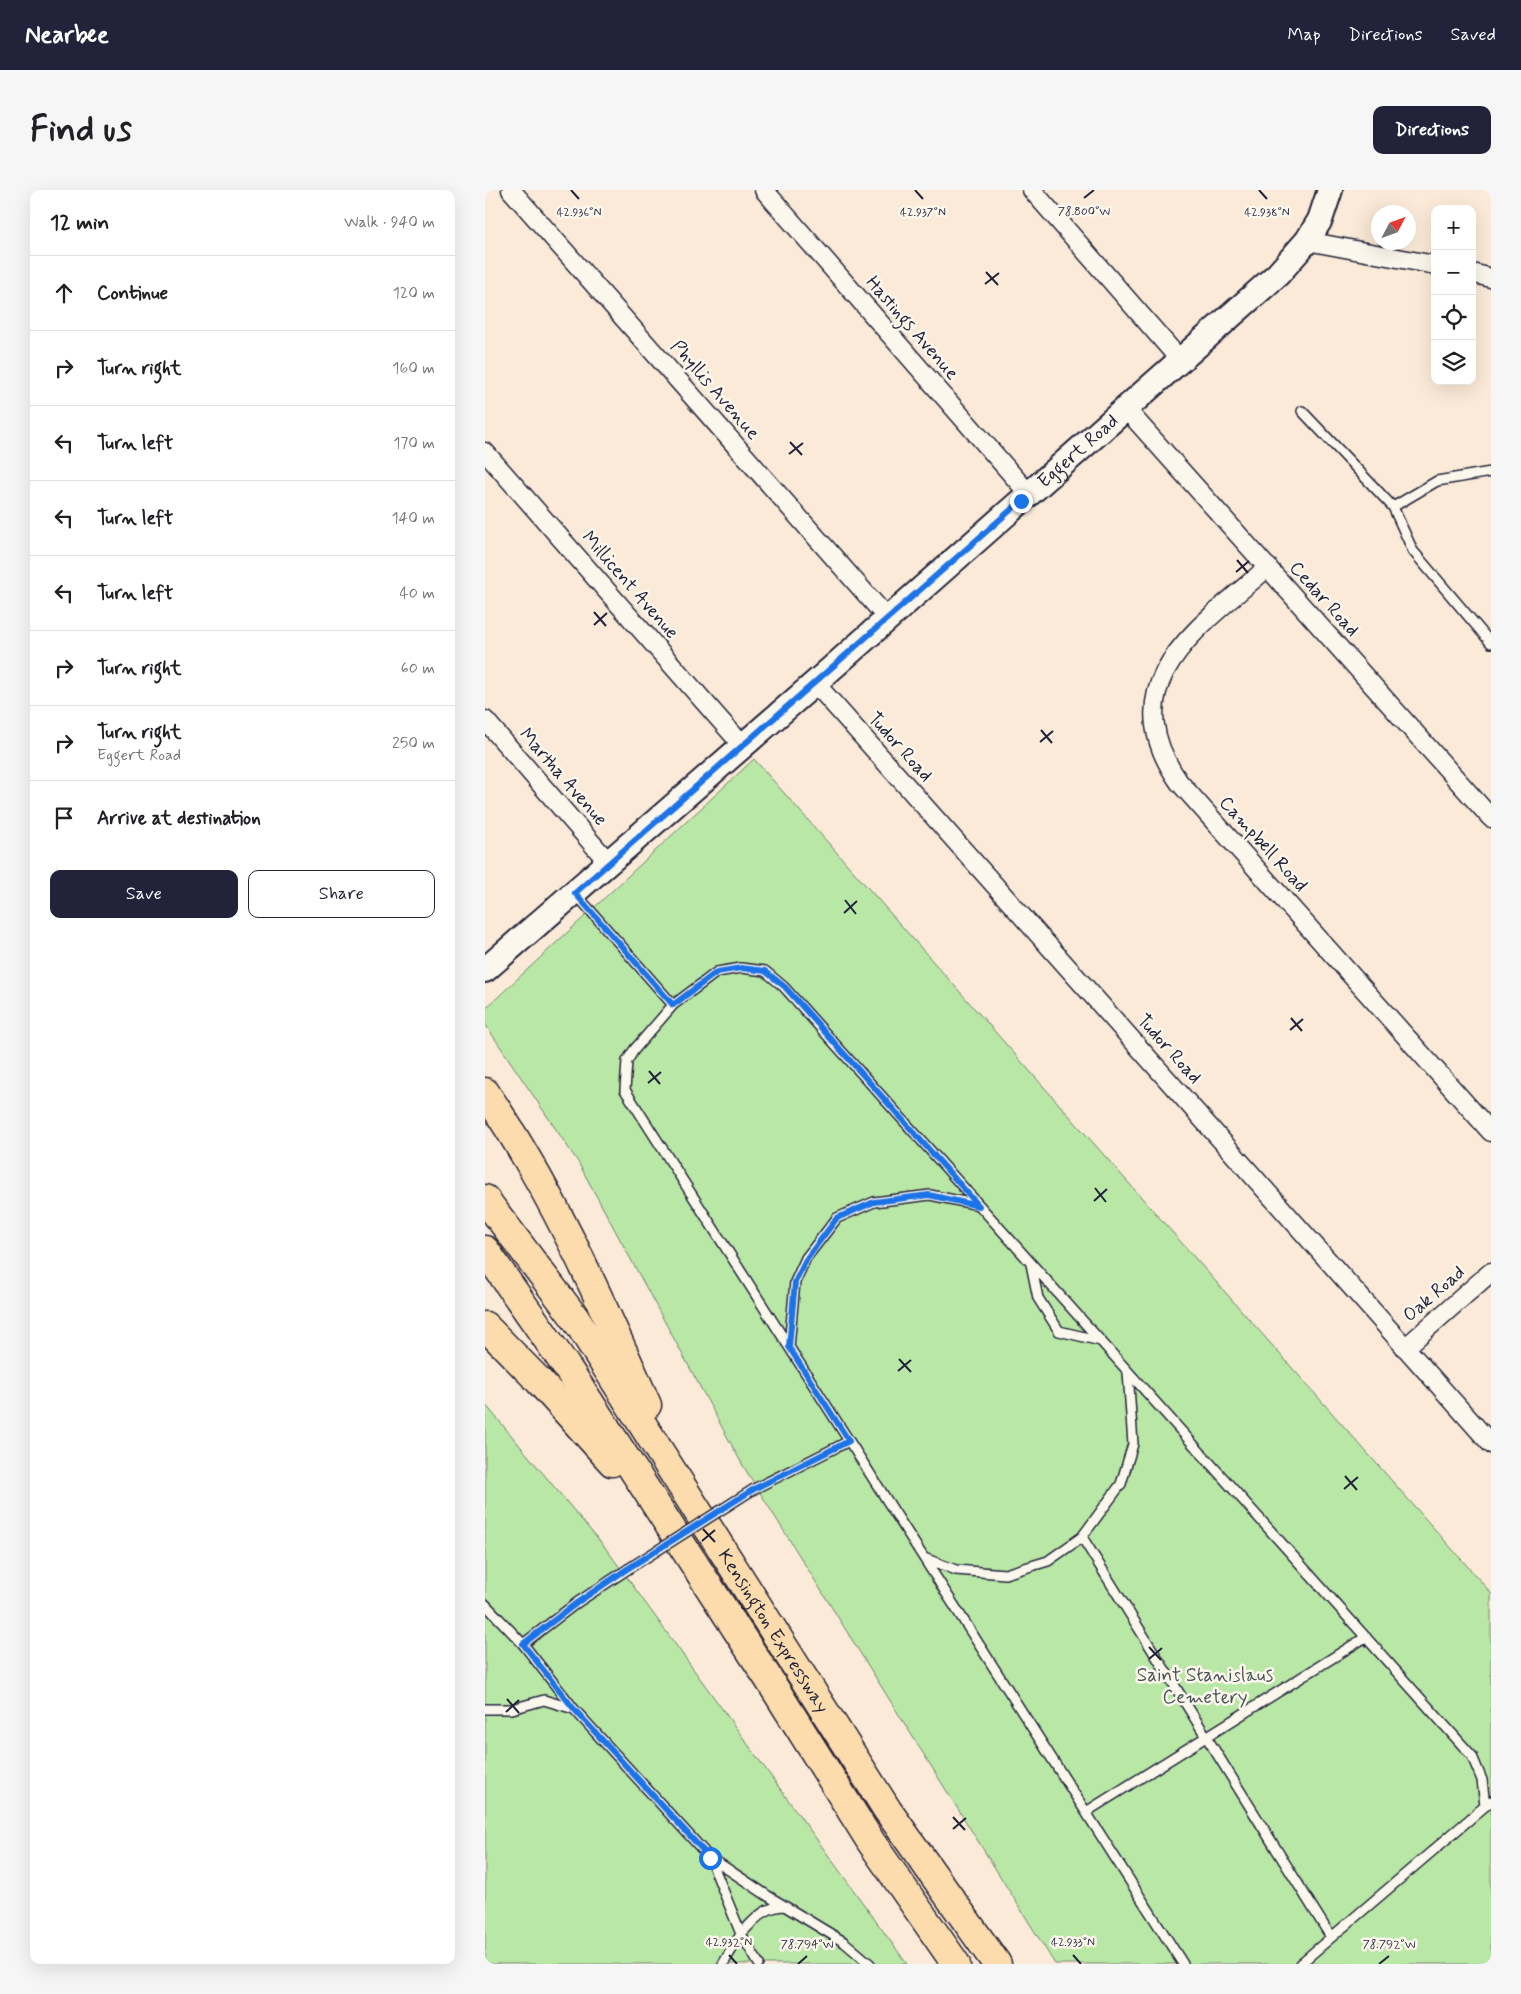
<!DOCTYPE html>
<html lang="en">
<head>
<meta charset="utf-8">
<style>
  body { margin:0; font-family:Mynerve,sans-serif; background:#f6f6f6; color:#202124 }
  .controls { position:absolute; right:15px; top:15px; display:grid; overflow:hidden; border-radius:10px; box-shadow:0 5px 20px #0002 }
  .controls button { width:45px; height:45px; display:grid; place-items:center; padding:0; border:0; border-bottom:1px solid #e0e0e0; background:#fff; color:#202124; font:25px sans-serif }
  .compass { position:absolute; left:886px; top:15px; width:45px; height:45px; border-radius:50%; background:#fff; box-shadow:0 5px 20px #0002; rotate:49deg }
  .stop { position:absolute; width:15px; height:15px; margin:-11px; border:4px solid #1a73e8; border-radius:50%; background:#fff }
  .stop.end { background:#1a73e8; border-color:#fff; box-shadow:0 1px 5px #0008 }
  .list { margin:0; padding:0; list-style:none }
  h2 { display:flex; justify-content:space-between; align-items:center; height:65px; margin:0; padding:0 20px; font-size:21px }
  h2 small { font-size:16px; font-weight:400; color:#757577 }
  .list li { display:grid; grid-template-columns:32px 1fr auto; gap:15px; align-items:center; box-sizing:border-box; height:75px; padding:0 20px; border-top:1px solid #e0e0e0 }
  .list b { display:block; font-size:19px; white-space:nowrap }
  .list p { margin:0; font-size:16px; white-space:nowrap; color:#757577 }
  .list em { font-size:16px; font-style:normal; color:#757577 }
  .actions { display:flex; gap:10px; padding:15px 20px }
  .actions a { flex:1; padding:11px 0; border:1px solid #22223b; border-radius:10px; text-align:center; font-size:18px; color:#22223b }
  .actions .main { background:#22223b; color:#fff }
  .icon { flex:none; width:28px; height:28px; fill:none; stroke:currentColor; stroke-width:2; stroke-linecap:round; stroke-linejoin:round }
  .map { position:relative; flex:none; width:1006px; height:1774px; overflow:hidden; border-radius:10px }
  header { display:flex; align-items:center; gap:30px; box-sizing:border-box; height:70px; padding:0 25px; background:#22223b; color:#fff }
  header strong { font-size:24px }
  nav { display:flex; gap:28px; margin-inline-start:auto; font-size:18px }
  .intro { display:flex; align-items:center; justify-content:space-between; box-sizing:border-box; height:120px; padding:0 30px }
  h1 { margin:0; font-size:35px }
  .button { padding:12px 22px; border-radius:10px; background:#22223b; color:#fff; font-size:18px; font-weight:700 }
  main { display:flex; gap:30px; padding:0 30px }
  aside { flex:1; background:#fff; border-radius:10px; box-shadow:0 5px 20px #0002 }
  .map>svg:first-child { display:block }
</style>
</head>
<body>
<header>
<strong>Nearbee</strong>
<nav><a>Map</a><a>Directions</a><a>Saved</a></nav>
</header>
<div class="intro"><h1>Find us</h1><a class="button">Directions</a></div>
<main>
<aside>
<h2>12 min<small>Walk · 940 m</small></h2>
<ul class="list">
<li><svg class="icon" aria-label="ahead" viewBox="0 0 24 24"><path d="M12 20V5M6 11l6-6 6 6"/></svg><div><b>Continue</b></div><em>120 m</em></li>
<li><svg class="icon" aria-label="right" viewBox="0 0 24 24"><path d="M7 20v-9h11M14 6l5 5-5 5"/></svg><div><b>Turn right</b></div><em>160 m</em></li>
<li><svg class="icon" aria-label="left" viewBox="0 0 24 24"><path d="M17 20v-9H6M10 6l-5 5 5 5"/></svg><div><b>Turn left</b></div><em>170 m</em></li>
<li><svg class="icon" aria-label="left" viewBox="0 0 24 24"><path d="M17 20v-9H6M10 6l-5 5 5 5"/></svg><div><b>Turn left</b></div><em>140 m</em></li>
<li><svg class="icon" aria-label="left" viewBox="0 0 24 24"><path d="M17 20v-9H6M10 6l-5 5 5 5"/></svg><div><b>Turn left</b></div><em>40 m</em></li>
<li><svg class="icon" aria-label="right" viewBox="0 0 24 24"><path d="M7 20v-9h11M14 6l5 5-5 5"/></svg><div><b>Turn right</b></div><em>60 m</em></li>
<li><svg class="icon" aria-label="right" viewBox="0 0 24 24"><path d="M7 20v-9h11M14 6l5 5-5 5"/></svg><div><b>Turn right</b><p>Eggert Road</p></div><em>250 m</em></li>
<li><svg class="icon" aria-label="arrive" viewBox="0 0 24 24"><path d="M6 21V4h12l-3 4 3 4H6"/></svg><div><b>Arrive at destination</b></div></li>
</ul>
<div class="actions"><a class="main">Save</a><a>Share</a></div>
</aside>
<div class="map">
<svg width="1006" height="1774" viewBox="0 0 1006 1774">
  <rect width="100%" height="100%" fill="#faead7"/>
  <filter id="ink" filterUnits="userSpaceOnUse"><feTurbulence type="fractalNoise" baseFrequency=".02" numOctaves="2"/><feDisplacementMap in="SourceGraphic" scale="10" xChannelSelector="R" yChannelSelector="G"/><feConvolveMatrix kernelMatrix="1 2 1 2 8 2 1 2 1" color-interpolation-filters="sRGB"/></filter>
  <g filter="url(#ink)">
    <!-- green -->
    <path fill="#b9e7a6" stroke="#6e8470" d="M269 569 1006 1403V1774H570L257 1274 93 972 0 834V819Z
      M0 1214 122 1360 422 1774H0Z"/>
    <g fill="none" stroke-linecap="round" stroke-linejoin="round">
      <defs>
        <path id="lane" d="M817 221 908 317 952 291 1006 282
          M908 317 928 361 1006 453
          M90 703 188 815
          M546 1074 553 1108 574 1141 616 1151
          M304 1157 310 1092 321 1068 352 1028 389 1012 445 1005 494 1015
          M269 1299 364 1251
          M597 1347 846 1747
          M439 1368 471 1380 520 1384 563 1371 597 1347 636 1294 648 1254 643 1182
          M0 1414 38 1454 89 1519 225 1668 256 1744 238 1774
          M38 1454 93 1412 143 1379
          M0 1519H27L59 1510 89 1519
          M601 1622 881 1447
          M226 1668 283 1706 359 1752 385 1774
          M274 1774 256 1744C269 1730 280 1716 300 1716
          M698 1774 140 900 142 871 149 860 188 815 232 782 256 778 280 781 299 797 987 1566 997 1590 1000 1616
          M815 1774 1006 1611"/>
        <path id="street" d="M26 0 403 429
          M279 0 544 304
          M547 0 696 171
          M822 51 950 75
          M987 83 1006 88
          M641 219 1006 628
          M0 262 258 556
          M783 377C714 438 625 492 694 592L1006 942
          M330 493 1006 1254
          M0 530 124 673
          M920 1158 1006 1082"/>
        <g id="secondary">
          <path id="s1" d="M0 780 330 493 793 84 822 51 835 30 845 0"/>
        </g>
        <g id="highway">
          <path d="M0 902C67 1000 114 1107 162 1215"/>
          <path id="s2" d="M0 1009 90 1128 403 1621 512 1774"/>
          <path d="M0 1060 83 1179 285 1491 386 1652 471 1774"/>
          <path d="M0 1136 54 1191 127 1272"/>
        </g>
      </defs>
      <!-- lane casing -->
      <use href="#lane" stroke="#22223b" stroke-width="12"/>
      <!-- street casing -->
      <use href="#street" stroke="#22223b" stroke-width="21"/>
      <!-- secondary casing -->
      <use href="#secondary" stroke="#22223b" stroke-width="28"/>
      <!-- highway casing -->
      <use href="#highway" stroke="#22223b" stroke-width="31"/>
      <!-- lane -->
      <use href="#lane" stroke="#fbf7ec" stroke-width="9"/>
      <!-- street -->
      <use href="#street" stroke="#fbf7ec" stroke-width="18"/>
      <!-- secondary -->
      <use href="#secondary" stroke="#fbf7ec" stroke-width="24"/>
      <!-- highway -->
      <use href="#highway" stroke="#fcdcac" stroke-width="28"/>
      <defs>
        <path id="lane-bridge" d="M143 1379 269 1299"/>
      </defs>
      <!-- lane-bridge casing -->
      <use href="#lane-bridge" stroke="#22223b" stroke-width="12" stroke-linecap="butt"/>
      <!-- lane-bridge -->
      <use href="#lane-bridge" stroke="#fbf7ec" stroke-width="9"/>
    </g>
  </g>
  <g fill="none" stroke-linecap="round" stroke-linejoin="round" filter="url(#ink)">
    <!-- route -->
    <path stroke="#1a73e8" stroke-width="6" d="M225 1668 89 1519 38 1454 93 1412 142 1379 269 1299 364 1251 304 1157 310 1092 322 1068 352 1028 389 1012 444 1005 494 1016 300 797 280 781 256 778 232 782 188 815 90 703 536 311"/>
  </g>
  <!-- ticks -->
  <path fill="none" stroke="#22223b" stroke-width="2" d="M86 0 94 9M430 0 438 9M774 0 782 9M599 8 609 0M501 82 513 95M500 94 514 83M305 252 317 265M304 264 318 253M752 370 763 383M751 382 764 371M109 422 121 436M109 435 122 423M556 540 567 553M555 552 568 541M360 710 371 724M359 723 372 711M806 828 817 841M805 840 818 829M164 881 175 894M163 893 176 882M610 998 621 1012M609 1011 622 999M414 1169 426 1182M413 1181 426 1170M860 1286 872 1300M859 1299 873 1287M218 1339 230 1352M217 1351 230 1340M664 1457 676 1470M664 1469 677 1458M22 1509 34 1523M21 1522 34 1510M468 1627 480 1640M468 1639 481 1628M244 1765 252 1774M588 1765 596 1774M313 1774 322 1766M894 1774 904 1766"/>
  <g text-anchor="middle" dominant-baseline="central" stroke-width="5" stroke-linejoin="round" paint-order="stroke">
    <!-- street labels -->
    <g font-size="19" fill="#22223b" stroke="#fbf7ec">
      <text transform="translate(427 138) rotate(49)">Hastings Avenue</text>
      <text transform="translate(230 200) rotate(49)">Phyllis Avenue</text>
      <text stroke="none"><textPath href="#s1" startOffset="788">Eggert Road</textPath></text>
      <text transform="translate(145 395) rotate(49)">Millicent Avenue</text>
      <text transform="translate(839 409) rotate(48)">Cedar Road</text>
      <text transform="translate(415 557) rotate(48)">Tudor Road</text>
      <text transform="translate(78 587) rotate(49)">Martha Avenue</text>
      <text transform="translate(778 654) rotate(48)">Campbell Road</text>
      <text transform="translate(684 859) rotate(48)">Tudor Road</text>
      <text transform="translate(949 1104) rotate(-41)">Oak Road</text>
      <text stroke="none"><textPath href="#s2" startOffset="520">Kensington Expressway</textPath></text>
    </g>
    <!-- park labels -->
    <g font-size="19" fill="#485356" stroke="#fbf7ec">
      <text x="720" y="1485">Saint Stanislaus<tspan x="720" dy="22">Cemetery</tspan></text>
    </g>
  </g>
  <g font-size="12" text-anchor="middle" fill="#22223b" stroke="#fbf7ec" stroke-width="5" stroke-linejoin="round" paint-order="stroke">
    <text x="599" y="25">78.800°W</text>
    <text x="438" y="26">42.937°N</text>
    <text x="782" y="26">42.938°N</text>
    <text x="94" y="26">42.936°N</text>
    <text x="244" y="1756">42.932°N</text>
    <text x="588" y="1756">42.933°N</text>
    <text x="322" y="1758">78.794°W</text>
    <text x="904" y="1758">78.792°W</text>
  </g>
</svg>
<div class="controls">
<button>+</button>
<button>−</button>
<button><svg class="icon" aria-label="locate" viewBox="0 0 24 24"><circle cx="12" cy="12" r="6"/><path d="M12 2v4M12 18v4M2 12h4M18 12h4"/></svg></button>
<button><svg class="icon" aria-label="layers" viewBox="0 0 24 24"><path d="M12 4l9 5-9 5-9-5zM3 14l9 5 9-5"/></svg></button>
</div>
<svg class="compass" viewBox="-18 -18 36 36"><path d="M0-13l5 13h-10z" fill="#e53935"/><path d="M0 13l5-13h-10z" fill="#757577"/></svg>
<div class="stop" style="left:225px;top:1668px"></div>
<div class="stop end" style="left:536px;top:311px"></div>
</div>
</main>
</body>
</html>
